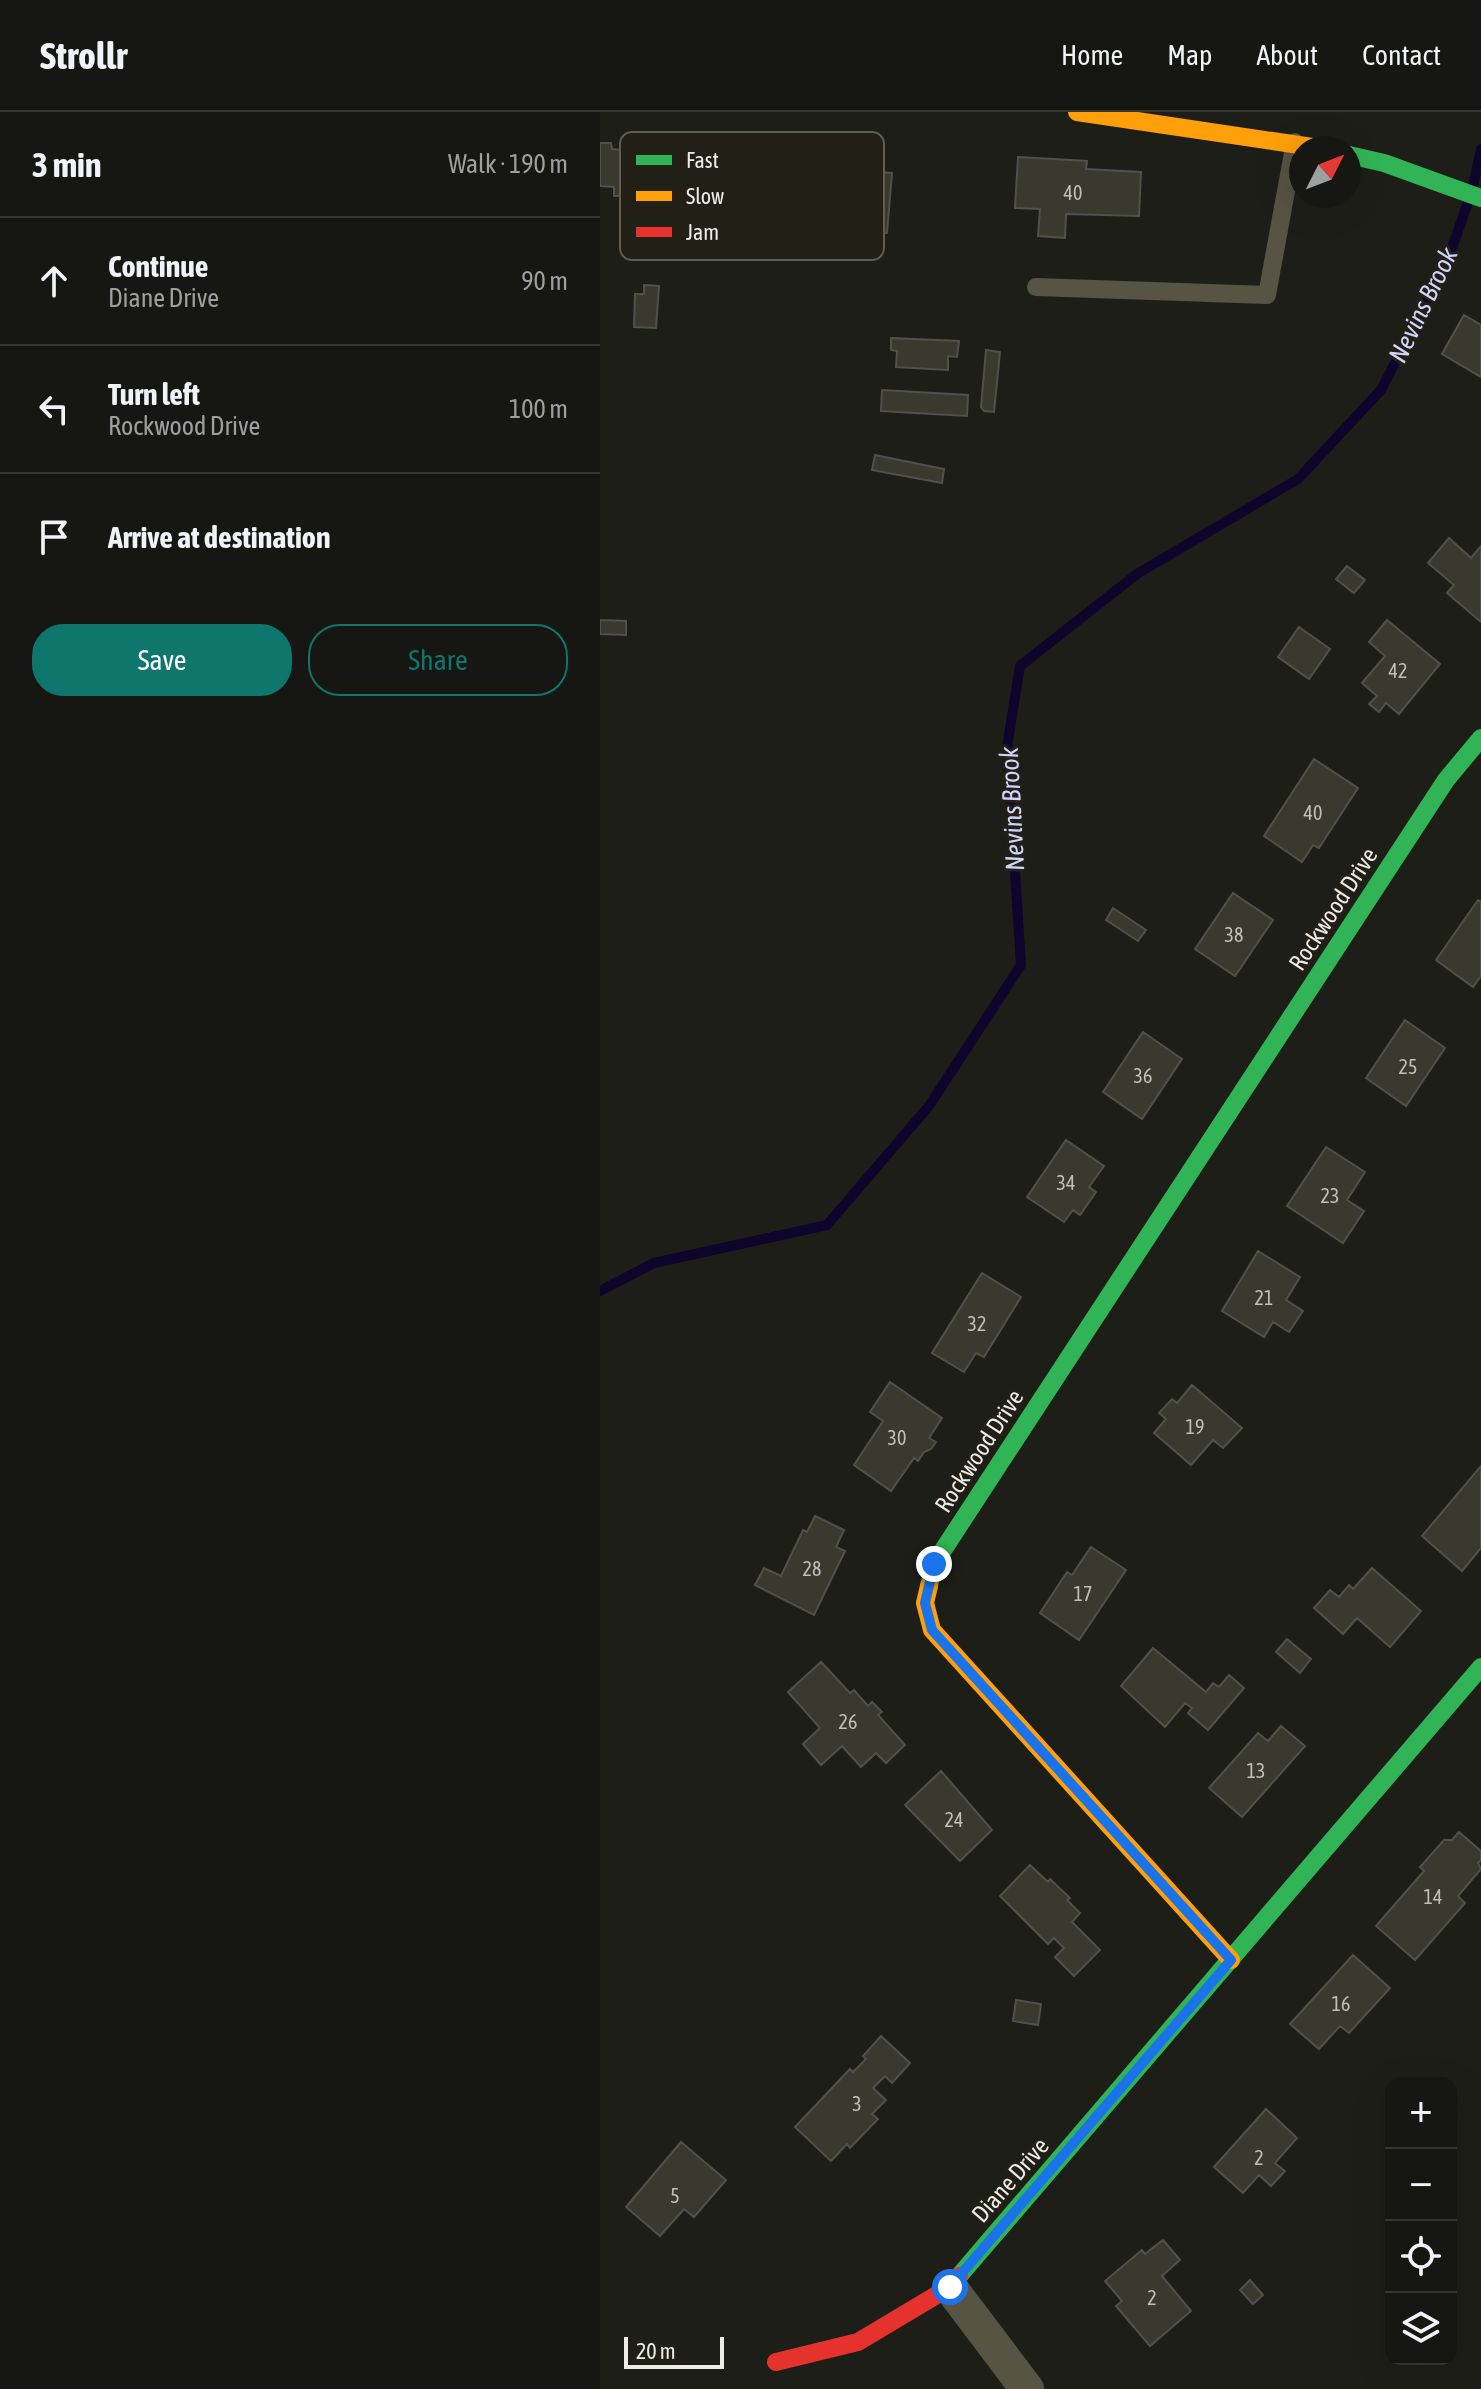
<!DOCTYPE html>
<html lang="en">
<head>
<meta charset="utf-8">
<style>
  body { margin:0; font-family:"Asap Condensed",sans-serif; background:#1f1f1c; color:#f1f3f6 }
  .controls { position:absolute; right:24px; bottom:24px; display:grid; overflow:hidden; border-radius:16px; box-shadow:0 8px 32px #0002 }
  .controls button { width:72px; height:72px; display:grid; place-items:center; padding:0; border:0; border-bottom:2px solid #353533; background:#161613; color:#f1f3f6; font:40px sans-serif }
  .compass { position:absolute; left:689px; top:24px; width:72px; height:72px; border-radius:50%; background:#161613; box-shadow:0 8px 32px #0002; rotate:48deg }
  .scale { position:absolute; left:24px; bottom:20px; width:100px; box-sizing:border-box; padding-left:8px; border:4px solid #eeece6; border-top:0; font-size:22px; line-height:28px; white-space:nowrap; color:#eeece6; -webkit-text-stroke:6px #211f16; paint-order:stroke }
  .stop { position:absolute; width:24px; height:24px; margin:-18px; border:6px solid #1a73e8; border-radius:50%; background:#fff }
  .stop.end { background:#1a73e8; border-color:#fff; box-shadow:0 2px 8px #0008 }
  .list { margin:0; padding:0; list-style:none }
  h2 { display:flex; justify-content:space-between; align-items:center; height:104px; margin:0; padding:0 32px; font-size:34px }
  h2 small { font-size:26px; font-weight:400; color:#9e9fa0 }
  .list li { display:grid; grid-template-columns:52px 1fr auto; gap:24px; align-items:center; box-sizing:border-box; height:128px; padding:0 32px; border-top:2px solid #353533 }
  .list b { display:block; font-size:30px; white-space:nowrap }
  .list p { margin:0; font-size:26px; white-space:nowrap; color:#9e9fa0 }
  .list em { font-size:26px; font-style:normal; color:#9e9fa0 }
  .actions { display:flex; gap:16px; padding:24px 32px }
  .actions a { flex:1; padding:18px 0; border:2px solid #0f766e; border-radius:32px; text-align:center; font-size:28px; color:#0f766e }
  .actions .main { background:#0f766e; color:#fff }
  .icon { flex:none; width:44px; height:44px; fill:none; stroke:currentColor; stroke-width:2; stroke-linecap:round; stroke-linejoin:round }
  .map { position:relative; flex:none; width:881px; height:2277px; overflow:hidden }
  header { display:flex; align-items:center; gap:48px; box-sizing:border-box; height:112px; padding:0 40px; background:#161613; border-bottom:2px solid #353533 }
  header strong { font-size:38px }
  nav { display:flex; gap:44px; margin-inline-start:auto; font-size:28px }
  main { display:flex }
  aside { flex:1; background:#161613 }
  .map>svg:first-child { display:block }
</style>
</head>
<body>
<header>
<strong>Strollr</strong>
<nav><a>Home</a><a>Map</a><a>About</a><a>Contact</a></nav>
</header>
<main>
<aside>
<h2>3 min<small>Walk · 190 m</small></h2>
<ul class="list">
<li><svg class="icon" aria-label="ahead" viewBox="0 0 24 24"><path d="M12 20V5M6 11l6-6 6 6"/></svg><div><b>Continue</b><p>Diane Drive</p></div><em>90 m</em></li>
<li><svg class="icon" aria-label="left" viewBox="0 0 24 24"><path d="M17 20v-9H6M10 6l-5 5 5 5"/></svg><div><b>Turn left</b><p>Rockwood Drive</p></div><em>100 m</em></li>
<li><svg class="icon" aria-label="arrive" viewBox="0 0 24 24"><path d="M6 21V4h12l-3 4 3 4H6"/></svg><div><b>Arrive at destination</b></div></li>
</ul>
<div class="actions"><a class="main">Save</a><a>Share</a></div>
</aside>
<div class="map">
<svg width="881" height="2277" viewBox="0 0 881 2277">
  <rect width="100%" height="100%" fill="#1e1e19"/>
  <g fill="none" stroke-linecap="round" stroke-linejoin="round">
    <!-- stream -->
    <path stroke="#0d052c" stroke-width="10" d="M873 74 881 37
      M0 1179 54 1151 227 1113 329 994 421 853 407 635 420 554 537 462 698 367 781 278 849 145 867 93"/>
  </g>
  <!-- building -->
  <path fill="#3a392e" stroke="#50504c" stroke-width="2" d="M0 31H11L12 37 22 38 23 49H51L50 84H14V75L0 74Z
    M418 45 487 49 486 57 541 60 539 104 466 102 465 126 438 124 440 97 415 96Z
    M186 53 292 61 287 121 181 113Z
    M44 173 59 174 56 216 34 215 35 182H44Z
    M864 203 881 213V265L842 242Z
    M291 226 359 229 357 245 348 244V258L296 255 297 239 291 238Z
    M386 238 400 240 394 300 384 299 381 295Z
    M282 278 368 283 367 304 281 299Z
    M275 343 344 357 342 371 272 358Z
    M849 426 871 446 881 434V510L847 481 854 473 828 451Z
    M747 454 765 468 754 481 736 467Z
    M0 508 26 509V523L0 522Z
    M787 508 840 552 799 602 786 591 779 600 769 592 777 584 762 571 785 544 769 530Z
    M699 515 730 537 709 567 678 545Z
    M714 647 758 676 719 736 713 733 702 750 664 724Z
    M633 781 673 808 635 864 595 837Z
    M878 788 881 790V864L873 875 836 848Z
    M513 796 546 818 538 829 506 808Z
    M805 908 845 936 806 994 766 966Z
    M543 920 582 947 542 1007 503 980Z
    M466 1028 504 1054 489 1075 496 1080 480 1103 473 1098 464 1110 427 1085Z
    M726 1035 765 1060 747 1088 764 1099 743 1131 687 1094Z
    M658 1139 700 1165 686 1188 703 1199 689 1220 673 1210 664 1225 622 1199Z
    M382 1161 421 1185 384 1245 376 1241 364 1260 332 1241Z
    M290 1270 342 1306 329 1326 336 1330 331 1337 324 1340 318 1349 314 1346 291 1379 254 1353 283 1309 270 1300Z
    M592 1273 642 1316 623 1336 613 1328 591 1353 554 1321 566 1307 559 1301 572 1287 577 1291Z
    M881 1354V1436L862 1459 822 1424Z
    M215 1404 244 1418 236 1435 245 1439 214 1503 155 1473 164 1456 181 1464 203 1418 207 1420Z
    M491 1435 526 1458 479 1528 440 1501 467 1460 472 1463Z
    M772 1456 821 1499 790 1535 757 1506 743 1522 714 1496 730 1478 739 1485 749 1473 753 1477Z
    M687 1527 711 1547 700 1561 676 1540Z
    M553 1536 606 1580 613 1571 619 1575 629 1563 644 1576 608 1618 588 1601 592 1596 585 1591 565 1615 521 1574Z
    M221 1550 250 1581 254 1578 268 1594 272 1590 282 1600 278 1603 305 1633 286 1651 276 1641 261 1655 242 1634 221 1653 203 1632 220 1616 188 1580Z
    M681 1614 705 1634 642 1705 609 1676 658 1621 668 1629Z
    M341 1659 392 1718 360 1749 305 1693Z
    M859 1720 881 1739V1748L878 1751 881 1757 858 1784 865 1791 815 1848 776 1814 824 1759 820 1755 844 1728H852Z
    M430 1753 448 1770 450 1767 470 1786 467 1788 480 1801 472 1810 500 1838 474 1864 455 1845 464 1836 454 1826 448 1832 400 1784Z
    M753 1843 790 1876 749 1921 740 1914 719 1937 690 1912Z
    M416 1888 441 1892 438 1913 413 1909Z
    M281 1924 310 1951 292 1971 285 1964 273 1976 286 1988 272 2002 278 2007 250 2036 247 2032 231 2049 195 2015 250 1957 253 1960 266 1947 263 1944Z
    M666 1997 697 2026 675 2051 685 2059 671 2074 659 2063 643 2081 614 2055Z
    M81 2030 126 2068 94 2105 84 2097 60 2124 26 2095Z
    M563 2128 580 2148 562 2164 591 2199 550 2234 516 2194 522 2189 505 2169 542 2138 545 2142Z
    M650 2168 663 2183 653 2192 640 2178Z"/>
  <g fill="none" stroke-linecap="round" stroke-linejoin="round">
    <!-- lane -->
    <path stroke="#575444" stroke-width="18" d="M436 175 667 183 695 30"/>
    <!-- street -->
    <path stroke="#575444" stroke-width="34" d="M350 2175 427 2277"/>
    <!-- fast -->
    <path stroke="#30b455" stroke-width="18" d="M749 43 784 51 881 86
      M329 1474 334 1452 846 668 881 626
      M359 2164 881 1555"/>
    <!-- slow -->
    <path stroke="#ff9f0a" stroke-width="18" d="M477 0 719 36
      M329 1474 325 1491 332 1518 631 1848"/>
    <!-- jam -->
    <path stroke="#e5322d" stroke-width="18" d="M176 2250 258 2230 350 2175 359 2164"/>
  </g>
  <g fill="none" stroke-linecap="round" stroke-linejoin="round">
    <!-- route -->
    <path stroke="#1a73e8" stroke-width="10" d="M334 1452 325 1491 332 1518 631 1848 350 2175"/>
  </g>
  <g text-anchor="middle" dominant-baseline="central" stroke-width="6" stroke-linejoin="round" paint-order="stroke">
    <!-- number labels -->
    <g font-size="20" fill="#c1bfb8">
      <text x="473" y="80">40</text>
      <text x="798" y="558">42</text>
      <text x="713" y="700">40</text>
      <text x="634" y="822">38</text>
      <text x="808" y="954">25</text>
      <text x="543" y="963">36</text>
      <text x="466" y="1070">34</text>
      <text x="730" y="1083">23</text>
      <text x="664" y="1185">21</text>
      <text x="377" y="1211">32</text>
      <text x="595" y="1314">19</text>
      <text x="297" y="1325">30</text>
      <text x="212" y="1456">28</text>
      <text x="483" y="1481">17</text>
      <text x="248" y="1609">26</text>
      <text x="656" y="1658">13</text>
      <text x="354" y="1707">24</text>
      <text x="833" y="1784">14</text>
      <text x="741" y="1891">16</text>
      <text x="257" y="1991">3</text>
      <text x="659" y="2045">2</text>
      <text x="75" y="2083">5</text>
      <text x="552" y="2185">2</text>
    </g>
    <!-- street labels -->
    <g font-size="24" fill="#eeece6" stroke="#211f16">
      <text transform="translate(733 797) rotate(-57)">Rockwood Drive</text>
      <text transform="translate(379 1339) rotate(-57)">Rockwood Drive</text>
      <text transform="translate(410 2068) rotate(-49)">Diane Drive</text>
    </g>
    <!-- water labels -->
    <g font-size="26" font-style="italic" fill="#d2d4fb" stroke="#211f16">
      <text transform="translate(823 193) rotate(-64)">Nevins Brook</text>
      <text transform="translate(412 697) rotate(-93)">Nevins Brook</text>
    </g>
  </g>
  <!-- legend -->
  <rect x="20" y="20" width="264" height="128" rx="12" fill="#211f16" stroke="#5e5c54" stroke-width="2"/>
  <rect x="36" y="43" width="36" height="10" fill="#30b455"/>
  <rect x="36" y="79" width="36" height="10" fill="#ff9f0a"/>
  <rect x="36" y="115" width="36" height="10" fill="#e5322d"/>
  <g font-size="22" fill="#eeece6">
    <text x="86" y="56">Fast</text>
    <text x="86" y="92">Slow</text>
    <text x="86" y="128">Jam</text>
  </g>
</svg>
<div class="controls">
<button>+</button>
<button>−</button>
<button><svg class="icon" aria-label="locate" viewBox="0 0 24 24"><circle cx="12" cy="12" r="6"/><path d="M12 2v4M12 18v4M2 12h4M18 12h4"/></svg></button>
<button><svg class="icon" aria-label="layers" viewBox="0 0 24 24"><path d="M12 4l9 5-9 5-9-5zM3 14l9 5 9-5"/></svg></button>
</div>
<svg class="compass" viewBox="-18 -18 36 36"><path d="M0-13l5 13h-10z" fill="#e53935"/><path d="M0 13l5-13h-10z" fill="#9e9fa0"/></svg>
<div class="scale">20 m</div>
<div class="stop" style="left:350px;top:2175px"></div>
<div class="stop end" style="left:334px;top:1452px"></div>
</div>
</main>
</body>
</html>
